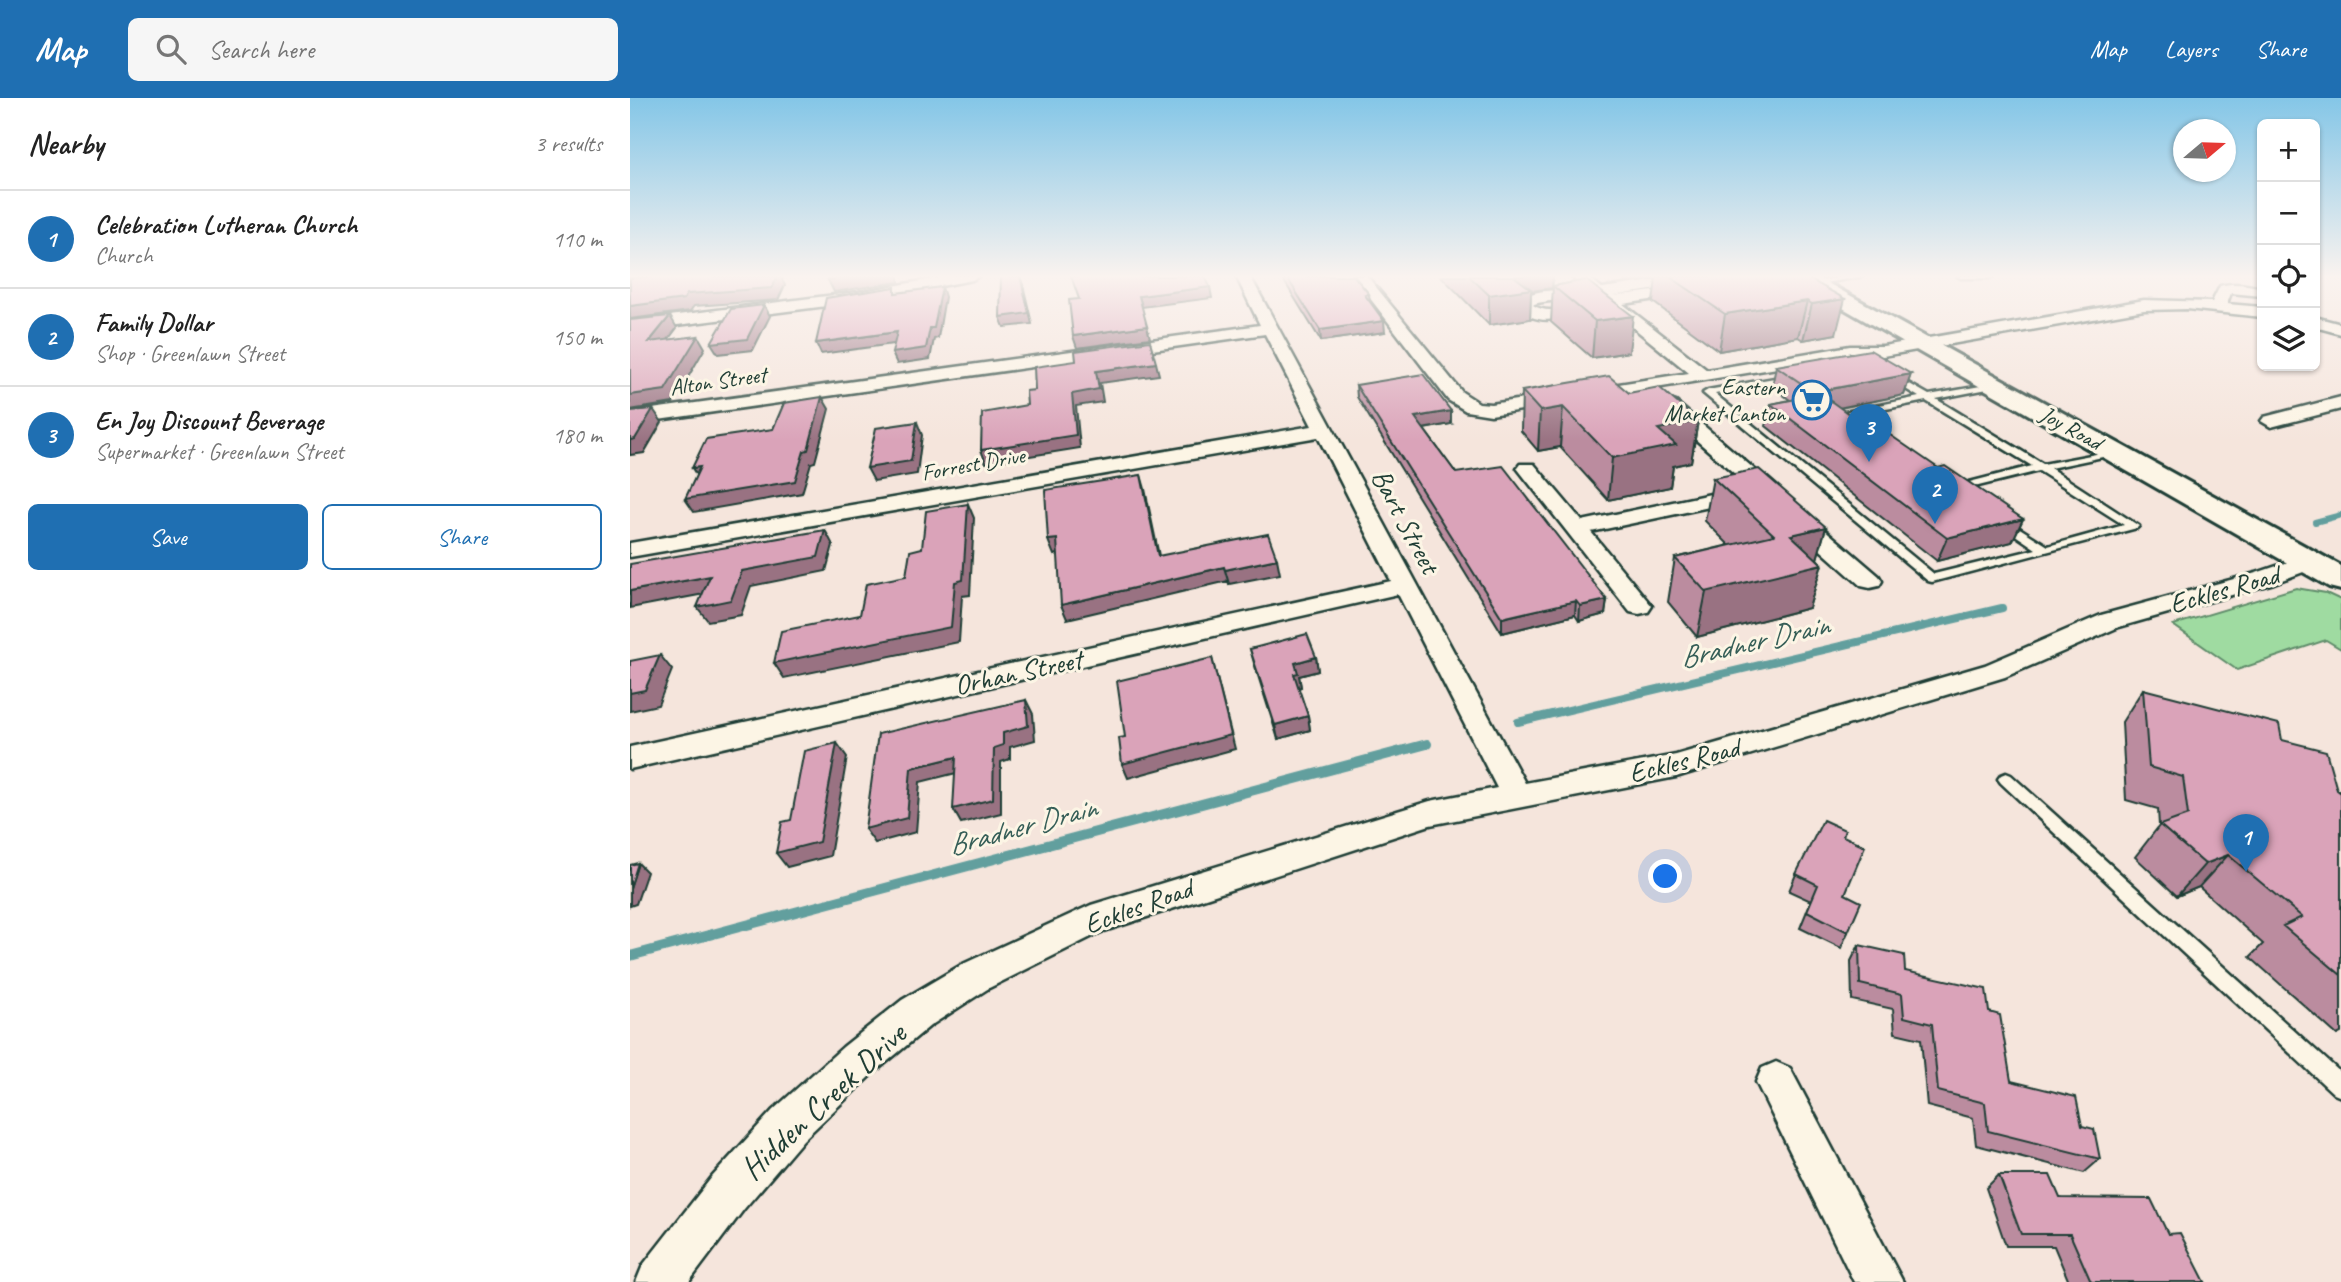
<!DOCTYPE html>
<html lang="en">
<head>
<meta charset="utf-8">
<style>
  body { margin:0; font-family:Caveat,sans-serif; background:#f6f6f6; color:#222 }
  .controls { position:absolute; right:21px; top:21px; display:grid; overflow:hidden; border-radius:10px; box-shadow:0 2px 5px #0004 }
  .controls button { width:63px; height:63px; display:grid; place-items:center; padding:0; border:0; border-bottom:2px solid #e0e0e0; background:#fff; color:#222; font:35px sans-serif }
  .compass { position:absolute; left:1543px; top:21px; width:63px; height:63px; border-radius:50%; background:#fff; box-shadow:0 2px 5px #0004; rotate:71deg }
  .you { position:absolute; left:1036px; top:779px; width:24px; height:24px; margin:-18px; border:5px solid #fff; border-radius:50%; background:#1a73e8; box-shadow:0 0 0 10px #1a73e833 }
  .badge { display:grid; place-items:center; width:46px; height:46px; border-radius:50%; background:#1f6fb2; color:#fff; font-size:23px; font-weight:700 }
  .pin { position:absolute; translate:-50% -58px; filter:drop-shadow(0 2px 4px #0008) }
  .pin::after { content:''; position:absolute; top:37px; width:24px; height:21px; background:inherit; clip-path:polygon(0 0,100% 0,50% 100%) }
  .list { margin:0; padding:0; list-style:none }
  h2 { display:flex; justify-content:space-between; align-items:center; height:91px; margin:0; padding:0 28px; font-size:30px }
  h2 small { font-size:23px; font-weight:400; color:#767676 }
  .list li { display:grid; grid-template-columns:46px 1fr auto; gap:21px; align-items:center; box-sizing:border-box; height:98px; padding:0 28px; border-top:2px solid #e0e0e0 }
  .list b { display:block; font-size:26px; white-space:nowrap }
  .list p { margin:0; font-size:23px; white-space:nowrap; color:#767676 }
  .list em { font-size:23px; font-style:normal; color:#767676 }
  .actions { display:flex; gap:14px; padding:21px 28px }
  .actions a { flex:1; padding:16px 0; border:2px solid #1f6fb2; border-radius:10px; text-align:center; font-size:24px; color:#1f6fb2 }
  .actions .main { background:#1f6fb2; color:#fff }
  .icon { flex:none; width:38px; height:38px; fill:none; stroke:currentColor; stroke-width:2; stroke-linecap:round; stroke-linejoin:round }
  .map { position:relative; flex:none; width:1711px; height:1184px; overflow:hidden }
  header { display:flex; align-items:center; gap:42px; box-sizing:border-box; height:98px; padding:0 35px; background:#1f6fb2; color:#fff }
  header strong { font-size:33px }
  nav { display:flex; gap:38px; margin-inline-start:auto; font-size:24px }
  .search { width:490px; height:63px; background:#f6f6f6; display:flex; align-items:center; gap:18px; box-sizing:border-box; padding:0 24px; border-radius:10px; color:#767676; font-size:26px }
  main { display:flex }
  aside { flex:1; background:#fff }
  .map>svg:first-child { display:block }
</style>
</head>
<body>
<header>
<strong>Map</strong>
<div class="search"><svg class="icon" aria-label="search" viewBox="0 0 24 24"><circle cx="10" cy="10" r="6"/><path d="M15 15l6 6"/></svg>Search here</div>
<nav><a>Map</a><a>Layers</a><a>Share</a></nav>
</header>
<main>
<aside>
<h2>Nearby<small>3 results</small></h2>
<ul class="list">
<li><span class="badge">1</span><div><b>Celebration Lutheran Church</b><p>Church</p></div><em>110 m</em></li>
<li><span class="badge">2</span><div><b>Family Dollar</b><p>Shop · Greenlawn Street</p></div><em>150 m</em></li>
<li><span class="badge">3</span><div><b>En Joy Discount Beverage</b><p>Supermarket · Greenlawn Street</p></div><em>180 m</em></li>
</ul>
<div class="actions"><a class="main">Save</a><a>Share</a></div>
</aside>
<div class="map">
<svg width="1711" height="1184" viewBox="0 0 1711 1184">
  <rect width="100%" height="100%" fill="#f5e5dc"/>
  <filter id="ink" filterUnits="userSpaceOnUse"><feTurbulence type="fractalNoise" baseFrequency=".0143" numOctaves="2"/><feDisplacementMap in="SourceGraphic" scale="14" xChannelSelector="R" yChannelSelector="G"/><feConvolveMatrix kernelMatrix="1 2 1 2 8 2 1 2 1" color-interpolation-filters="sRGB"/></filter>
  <g filter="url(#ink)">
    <!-- green -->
    <path fill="#9fdba1" stroke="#5f8c6a" stroke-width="2" d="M1666 490 1696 495 1711 502V551L1696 542 1607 572 1543 527Z"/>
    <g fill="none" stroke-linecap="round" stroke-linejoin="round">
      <!-- stream-far2 -->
      <path stroke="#629f9e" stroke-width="6" d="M1685 424 1711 417"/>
      <!-- stream-far1 -->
      <path stroke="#629f9e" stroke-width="8" d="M888 624 1372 510"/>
      <!-- stream -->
      <path stroke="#629f9e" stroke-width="10" d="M0 858 797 646"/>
      <defs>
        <path id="lane" d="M1217 178H1233L1184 187 1180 185Z
          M1327 178H1363L1359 180H1331Z
          M1161 277 1164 278V282L1085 296 1304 476 1406 451 1369 426V422H1377L1418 448 1494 427 1409 373 1324 394 1320 393V389L1402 368 1296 303 1221 318 1227 324 1222 327 1210 319V315L1289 299 1259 281V277L1262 276 1299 297 1368 285V289L1306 301 1413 366 1487 352V356L1420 370 1509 428 1507 430 1302 484 1298 483 1073 295 1078 292Z
          M1376 675 1381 677 1711 975V999L1704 996 1371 685 1368 681 1371 677Z"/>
        <path id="street" d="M320 178H349L342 182 228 204 0 233V223L228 194Z
          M606 178H620L895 685 1046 657 1355 567 1471 517 1626 475 1679 457 1687 459 1691 464 1687 469 1644 485 1489 529 1375 579 1046 679 800 727 471 834 359 890 300 928 241 977 173 1042 114 1111 59 1184H6L13 1167 82 1079 143 1012 213 949 272 902 333 866 461 807 800 703 867 690 768 496 0 671V649L761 483 688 339 0 459V445L682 328 635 236 0 326V314L630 227Z
          M723 178H737L832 294 849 305 861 306 1059 275 977 208C947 213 910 237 886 207 902 186 933 195 956 192L941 178H957L972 190 1059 178H1094L1087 182 982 198 1065 188 1068 191 1065 194 1060 196 993 206 1077 272 1220 248H1253L1514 202 1582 204 1590 188C1605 184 1618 187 1632 190V198L1601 195 1597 206 1632 209V219L1557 211 1514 212 1253 258H1220L861 317 836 313 818 302ZM967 200C946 204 922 220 903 207 908 202 957 201 967 200Z
          M1685 219 1711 226V236L1685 229Z
          M1711 299V311L1641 329 1631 323 1634 319Z
          M1039 302 1046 304 1249 478 1252 483 1249 488 1240 490 1231 488 1123 392 1125 395 1122 400 961 434 1022 508 1018 514 1009 516 1000 514 887 370 890 366H904L952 423 1114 389 1121 390 1032 312 1030 308 1032 304Z
          M1146 964 1160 970 1273 1184H1224L1126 984 1132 970Z"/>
        <path id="secondary" d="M1161 178H1185L1711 468V492L1699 489 1164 182Z"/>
      </defs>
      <!-- lane casing -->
      <use href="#lane" stroke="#1f3d34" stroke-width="5"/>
      <!-- street casing -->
      <use href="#street" stroke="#1f3d34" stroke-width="5"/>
      <!-- secondary casing -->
      <use href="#secondary" stroke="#1f3d34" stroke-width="6"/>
      <!-- lane -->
      <use href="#lane" fill="#fcf5e5" fill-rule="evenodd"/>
      <!-- street -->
      <use href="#street" fill="#fcf5e5" fill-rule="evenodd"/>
      <!-- secondary -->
      <use href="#secondary" fill="#fcf5e5" fill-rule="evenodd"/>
    </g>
    <!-- wall -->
    <path fill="#bb8c9f" stroke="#1f3d34" stroke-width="2" d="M651 178H724L739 196 740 204 755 234 691 243Z
      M811 178H923L922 190 901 193 900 221 859 227Z
      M987 178H1174L1206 236 1173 242 1168 239 1089 253 1023 204 1026 180 996 184Z
      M956 182 999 254 962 260 921 224 923 188Z
      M1146 268 1281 276 1274 297 1210 310 1241 332 1308 370 1393 421 1382 444 1307 463 1136 328 1141 306 1160 302 1142 289Z
      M726 287 821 326 794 331 826 375 977 502 975 516 949 523 945 517 872 535 727 299Z
      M892 293 999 295 1068 323 1061 364 1043 368 1040 389 978 402 930 349 908 353 891 333Z
      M1083 380 1196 429 1187 461 1192 466 1179 510 1067 539 1038 504 1045 460 1099 447 1075 423Z
      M620 551 686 559 688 573 669 578 671 589 668 590 678 618 680 632 648 641 624 565Z
      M1513 591 1652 642 1711 695V935L1707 937 1620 859 1633 846 1569 789 1547 798 1505 759 1529 728 1528 711 1496 702 1492 624Z
      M1213 738 1215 796 1218 834 1211 850 1170 830 1181 803 1159 793 1166 776Z
      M1229 847 1275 873 1359 914 1381 983 1452 1028 1470 1061 1454 1075 1346 1047 1343 1020 1297 1008 1291 941 1265 935 1263 911 1222 902 1221 863Z
      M1369 1077 1430 1100 1538 1136 1575 1184H1439L1424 1148H1376L1356 1090Z"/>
    <!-- shaded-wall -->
    <path fill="#997282" stroke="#1f3d34" stroke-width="2" d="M144 178H154L152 182 155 187 148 202 64 208 60 213 0 221V208Z
      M225 178H269V184L204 194 198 182Z
      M390 178H391L402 226 374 229 370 219Z
      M885 178H923L922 190 901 193 900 221 859 227V197Z
      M997 178H1026V180L996 184Z
      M312 189 315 199 308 240 304 241 300 261 267 266 262 255 300 230Z
      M580 189 582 200 512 209 509 198Z
      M1215 201 1206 236 1173 242 1182 206Z
      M1177 203 1168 239 1089 253 1095 216Z
      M134 207 140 218 123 252 88 256 81 245Z
      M40 218 47 230 27 256 19 244Z
      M1003 218 999 254 962 260 965 223Z
      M754 223 755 234 691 243 690 232Z
      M517 228 520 240 447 250 443 238Z
      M267 234 271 245 191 256 186 245Z
      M68 238 75 250 43 305 0 312V297Z
      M526 265 529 277 470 285 473 304 446 308 450 350 356 365 351 352 442 296 466 273Z
      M1281 276 1274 297 1178 316 1184 294Z
      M192 299 199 311 185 364 181 365 172 395 64 414 55 401 174 353Z
      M933 309 930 349 908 353 910 313Z
      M23 311 32 324 14 355 0 357V342Z
      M821 313V326L786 332 785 319Z
      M1068 323 1061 364 1043 368 1040 389 978 402 982 360 1028 331Z
      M287 324 292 337 287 376 244 383 237 370Z
      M70 369V383L62 370Z
      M511 377 515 391 532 472 528 458Z
      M338 406 344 420 340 497 332 498 329 544 154 580 144 565 325 484Z
      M1393 421 1382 444 1307 463 1317 440Z
      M1196 429 1185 468 1192 466 1179 510 1067 539 1076 494 1161 437Z
      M195 432 203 447 196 473 121 488 111 517 78 523 67 509 112 473Z
      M427 441 432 455 424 457 418 442Z
      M647 461 650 476 599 486 595 472Z
      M594 469 598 483 437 521 431 507Z
      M80 478 90 493 0 510V493Z
      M977 502 975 516 949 523 950 508Z
      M946 503 945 517 872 535V520Z
      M30 557 42 572 28 607 0 613V595Z
      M686 559 688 573 669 578 671 589 667 590 664 576 665 565Z
      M582 560 605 651 498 680 492 666Z
      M396 602 403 616 405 642 380 649V661L371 664V715L331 725 323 711 373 635Z
      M678 618 680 632 648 641 645 627Z
      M207 645 217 659 200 758 157 769 146 755Z
      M326 659 334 673 290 684 286 734 245 745 235 731 281 670Z
      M1598 757 1569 789 1547 798 1575 766Z
      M8 765 17 774 6 806 0 808V790Z"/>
    <!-- building -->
    <path fill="#daa3b9" stroke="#1f3d34" stroke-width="2" d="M24 178H148L142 190 57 196 54 201 0 208V180Z
      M199 178H225L198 182Z
      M371 178H390L399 215 370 219Z
      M441 178H575L580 189 509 198 517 228 443 238 439 202 449 201Z
      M656 178H724L739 196 735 197 754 223 690 232Z
      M839 178H885V179L901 191 859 197Z
      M1039 178H1174L1215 201 1182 206 1177 203 1095 216Z
      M956 182 1003 218 965 223 923 188Z
      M265 189V195L312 189 304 230H300L296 250 262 255 267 234 186 245 196 200Z
      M134 207 117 241 81 245 101 211Z
      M40 218 19 244 68 238 35 292 0 297V222Z
      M520 243 526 265 466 273 469 291 442 296 446 337 351 352 352 315 397 307 396 293 405 292 404 269 446 263 445 253Z
      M1240 252 1281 276 1184 294 1146 268Z
      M793 276 821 313 785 319 826 375 873 368 977 502 950 508 946 503 872 520 726 287Z
      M979 278 999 295 1029 289 1068 323 1028 331 1046 347 982 360 933 309 910 313 892 293Z
      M1191 296 1241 332 1250 330 1308 370 1315 368 1393 421 1317 440 1141 306Z
      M192 299 178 352 174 353 165 383 55 401 70 369 62 370 76 341 143 331 154 305Z
      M23 311 5 341 0 342V313Z
      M287 324 281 363 237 370 246 330Z
      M1129 371 1196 429 1161 437 1192 466 1076 494 1045 460 1144 437 1083 380Z
      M511 377 528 458 638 436 647 461 595 472 594 469 431 507 427 441 418 442 415 392Z
      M338 406 333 482 325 484 321 529 144 565 151 533 230 517 236 486 276 478 280 453 292 450 296 413Z
      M195 432 188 459 112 473 101 502 67 509 80 478 0 493V466Z
      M677 536 686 559 665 565 668 575 664 576 678 618 645 627 620 551Z
      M30 557 15 592 0 595V563Z
      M582 560 601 637 492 666 489 640 495 639 487 583Z
      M1513 591 1649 626 1652 642 1696 653 1707 692 1711 695V877L1653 828 1672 819 1598 757 1575 766 1530 727 1558 717 1553 679 1519 669Z
      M396 602 398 628 373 635V647L364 650 363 701 323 711 326 659 281 670 277 720 235 731 248 636Z
      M207 645 189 744 146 755 152 724 161 722 174 653Z
      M1193 722 1215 732 1213 738 1235 748 1215 796 1231 804 1218 834 1177 813 1188 787 1166 776Z
      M8 765 0 790V767Z
      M1229 847 1274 857 1275 873 1356 891 1359 914 1370 917 1381 983 1446 999 1452 1028 1464 1031 1470 1061 1358 1033 1355 1005 1308 993 1302 926 1274 919 1272 896 1230 886Z
      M1369 1077H1420L1430 1100 1521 1101 1538 1136 1550 1135 1575 1184H1461L1440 1136H1391Z"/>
  </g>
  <!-- sky -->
  <linearGradient id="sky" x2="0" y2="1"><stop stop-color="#84c6e7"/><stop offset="0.52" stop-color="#faf3ef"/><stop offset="1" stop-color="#faf3ef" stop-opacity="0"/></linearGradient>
  <rect width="1711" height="343" fill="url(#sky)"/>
  <!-- icons -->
  <defs>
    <symbol id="supermarket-ring" viewBox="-11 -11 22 22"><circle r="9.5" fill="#fcf5e5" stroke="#1f6fb2" stroke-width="1.5"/><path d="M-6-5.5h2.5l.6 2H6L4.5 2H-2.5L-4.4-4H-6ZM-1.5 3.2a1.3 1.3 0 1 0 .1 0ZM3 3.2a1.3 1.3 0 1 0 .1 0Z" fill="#1f6fb2"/></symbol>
  </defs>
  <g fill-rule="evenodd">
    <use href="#supermarket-ring" x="1160" y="280" width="44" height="44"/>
  </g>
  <g text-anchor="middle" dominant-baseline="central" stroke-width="6" stroke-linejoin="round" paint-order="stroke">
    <!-- far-street labels -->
    <g font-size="23" fill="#1f3d34" stroke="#fcf5e5">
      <text transform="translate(88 283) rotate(-8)">Alton Street</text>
      <text transform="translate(1441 330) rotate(29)">Joy Road</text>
      <text transform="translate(343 366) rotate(-10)">Forrest Drive</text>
    </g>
    <!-- far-poi labels -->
    <g font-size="23" fill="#1f3d34" stroke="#fcf5e5" text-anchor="end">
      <text x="1155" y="289">Eastern<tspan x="1155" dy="26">Market Canton</tspan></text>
    </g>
    <!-- street labels -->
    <g font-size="28" fill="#1f3d34" stroke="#fcf5e5">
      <text transform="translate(776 423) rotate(62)">Bart Street</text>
      <text transform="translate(1594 491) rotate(-16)">Eckles Road</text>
      <text transform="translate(388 574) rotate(-12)">Orhan Street</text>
      <text transform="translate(1054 662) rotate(-14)">Eckles Road</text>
      <text transform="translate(508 808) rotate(-20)">Eckles Road</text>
    </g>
    <!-- water labels -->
    <g font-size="30" font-style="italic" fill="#355e57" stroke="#fcf5e5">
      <text transform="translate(1124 543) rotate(-13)">Bradner Drain</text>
      <text transform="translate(392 728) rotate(-15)">Bradner Drain</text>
    </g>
    <!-- near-street labels -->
    <g font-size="33" fill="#1f3d34" stroke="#fcf5e5">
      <text transform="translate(193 1003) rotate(-43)">Hidden Creek Drive</text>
    </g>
  </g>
</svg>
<div class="controls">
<button>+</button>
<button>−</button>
<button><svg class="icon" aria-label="locate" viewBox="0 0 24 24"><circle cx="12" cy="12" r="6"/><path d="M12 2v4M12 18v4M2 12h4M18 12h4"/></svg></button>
<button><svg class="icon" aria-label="layers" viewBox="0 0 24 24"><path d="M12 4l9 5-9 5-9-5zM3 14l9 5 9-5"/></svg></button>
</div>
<svg class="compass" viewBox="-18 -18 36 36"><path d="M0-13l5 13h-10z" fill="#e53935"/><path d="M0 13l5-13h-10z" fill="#767676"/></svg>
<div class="you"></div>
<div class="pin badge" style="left:1616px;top:774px">1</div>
<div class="pin badge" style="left:1305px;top:426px">2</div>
<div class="pin badge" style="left:1239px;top:364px">3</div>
</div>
</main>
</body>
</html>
